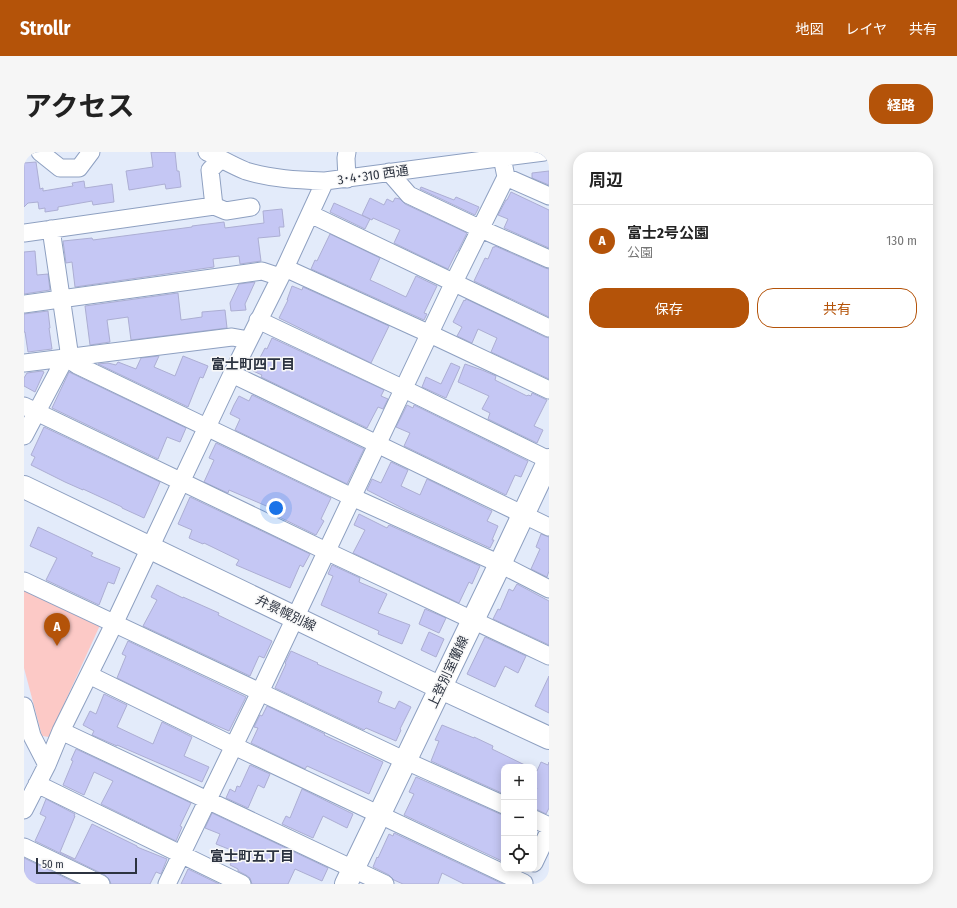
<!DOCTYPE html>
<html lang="ja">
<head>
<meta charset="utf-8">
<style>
  body { margin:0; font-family:"Fira Sans Condensed","Noto Sans JP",sans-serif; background:#f6f6f6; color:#222 }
  .controls { position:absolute; right:12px; bottom:12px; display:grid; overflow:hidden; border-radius:8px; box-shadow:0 2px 10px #0003 }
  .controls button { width:36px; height:36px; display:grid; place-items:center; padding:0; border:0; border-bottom:1px solid #e0e0e0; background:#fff; color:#222; font:20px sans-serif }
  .scale { position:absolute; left:12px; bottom:10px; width:101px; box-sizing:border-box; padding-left:4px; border:2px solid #2c3340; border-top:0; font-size:11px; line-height:14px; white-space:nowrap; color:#2c3340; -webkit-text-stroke:3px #f8f8f8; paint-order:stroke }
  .you { position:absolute; left:252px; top:356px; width:14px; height:14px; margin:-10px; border:3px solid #fff; border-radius:50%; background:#1a73e8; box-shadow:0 0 0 6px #1a73e833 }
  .badge { display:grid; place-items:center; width:26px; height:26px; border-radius:50%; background:#b45309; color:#fff; font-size:13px; font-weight:700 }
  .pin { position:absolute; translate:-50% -33px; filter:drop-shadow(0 1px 2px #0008) }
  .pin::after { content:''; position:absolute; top:21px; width:14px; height:12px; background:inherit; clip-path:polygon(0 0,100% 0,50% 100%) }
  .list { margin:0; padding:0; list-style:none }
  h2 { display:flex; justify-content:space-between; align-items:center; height:52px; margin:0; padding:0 16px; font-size:17px }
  h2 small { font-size:13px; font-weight:400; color:#767676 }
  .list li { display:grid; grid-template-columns:26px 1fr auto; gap:12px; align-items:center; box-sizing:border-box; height:72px; padding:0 16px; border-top:1px solid #e0e0e0 }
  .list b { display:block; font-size:15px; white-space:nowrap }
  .list p { margin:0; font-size:13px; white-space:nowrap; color:#767676 }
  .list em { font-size:13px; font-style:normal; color:#767676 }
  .actions { display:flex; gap:8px; padding:12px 16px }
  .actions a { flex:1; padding:9px 0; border:1px solid #b45309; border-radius:16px; text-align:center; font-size:14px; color:#b45309 }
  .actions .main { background:#b45309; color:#fff }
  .icon { flex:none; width:22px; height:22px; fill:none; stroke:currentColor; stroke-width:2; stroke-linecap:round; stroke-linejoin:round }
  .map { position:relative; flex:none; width:525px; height:732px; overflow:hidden; border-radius:16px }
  header { display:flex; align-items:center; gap:24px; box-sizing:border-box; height:56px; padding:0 20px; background:#b45309; color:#fff }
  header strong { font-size:19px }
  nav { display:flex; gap:22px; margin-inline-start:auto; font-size:14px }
  .intro { display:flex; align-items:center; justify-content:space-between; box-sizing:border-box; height:96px; padding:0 24px }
  h1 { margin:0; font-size:28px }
  .button { padding:10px 18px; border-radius:16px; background:#b45309; color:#fff; font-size:14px; font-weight:700 }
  main { display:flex; gap:24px; padding:0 24px }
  aside { flex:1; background:#fff; border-radius:16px; box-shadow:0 2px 10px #0003 }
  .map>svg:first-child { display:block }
</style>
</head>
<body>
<header>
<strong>Strollr</strong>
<nav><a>地図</a><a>レイヤ</a><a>共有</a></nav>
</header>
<div class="intro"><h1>アクセス</h1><a class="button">経路</a></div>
<main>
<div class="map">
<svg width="525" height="732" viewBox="0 0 525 732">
  <rect width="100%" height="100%" fill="#e3ebfa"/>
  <!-- green -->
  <path fill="#fcc9c6" d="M0 433 77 471 25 585 18 584 0 516Z"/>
  <!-- building -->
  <path fill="#c5c7f4" stroke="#acaed3" d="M127 0H151L153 19H155L157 35 142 37 141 32 105 38 102 19 129 15Z
    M12 10 16 37 19 36V39L49 34 48 31 60 29 61 36 88 32 90 50 69 53 68 49 34 55V58L21 60V56L15 57 14 50 4 51 0 55V11Z
    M525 19V33L508 26V21Z
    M397 35 430 48 432 45 455 55 451 63 396 37Z
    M487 40 525 58V96L480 76 484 67 474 63 482 48H483Z
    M346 46 360 53 363 47 369 50 371 46 376 47 381 52 443 81 434 99H433L424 117 370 91 376 78 349 66 348 68 338 63Z
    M310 51 346 67 341 77 306 60Z
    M258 57 260 75H255L256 84 234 86 237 109 216 112 215 104 189 107 190 115 51 135 48 110 42 111 39 89 68 86 69 88 168 75V74L200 70 201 76 240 71 239 59Z
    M306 82 356 106 346 128 357 133 382 145 392 124 413 134 400 161 403 162 400 168 287 117 291 108 293 109Z
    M471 94 521 116 525 117V165L450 129 461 106 464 107 469 95H471Z
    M11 99 13 123 24 122 26 138 0 142V100Z
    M231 130 221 152 222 158 207 159 206 151 215 132Z
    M268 134 278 138 279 135 365 174 347 211 255 166 264 148H263Z
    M154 141 157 168 178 165V160L201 158 203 176 107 188 104 165 83 168 86 190 66 193 61 154Z
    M442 147 521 185 525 186V227L467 200 473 186 454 177 448 191 433 184 438 175 429 170 440 148 441 149Z
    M24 159 26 176H25L28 197 4 200 1 180H0V162Z
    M248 186 360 238 357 244 364 247 359 257 354 255 343 276 237 225 238 223 229 219 241 196 243 197Z
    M135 204 130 215 151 224 159 204 184 214 179 226 176 225 164 255 74 212 84 211 92 213 94 210 112 217 117 206Z
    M427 211 436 215 422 246 398 235 402 225 417 232Z
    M441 212 458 218 472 224 471 228 503 244 504 243 507 244 508 241 523 248 510 274 519 278 513 291 464 267 466 261 458 257 465 244 434 230Z
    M18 219 20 220 11 240 0 234V226L3 221Z
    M45 220 162 276 156 290 143 285 134 307 28 256Z
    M228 243 340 297 323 332 211 278 216 267 206 262 210 253 215 244 225 249Z
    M383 253 389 256 390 253 504 309 497 325 491 323 482 343 380 294 386 281 372 275Z
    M20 275 136 330 120 366 98 356V355L59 337V338L41 330 7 313 11 305 7 303Z
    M192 291 307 346 297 367 300 369 292 383 245 360 247 356 205 338 204 341 180 330 190 308 185 306Z
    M367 310 384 318 377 334 396 343 403 327 468 359 463 369 474 374 468 388H470L466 396 382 358 343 338 348 327 357 331Z
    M166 345 286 402 279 415 276 413 266 436 212 413 215 408 180 391 179 392 165 386 168 378 154 372Z
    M335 362 363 376 365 373 456 414 448 432 445 430 435 451 329 401 341 378 330 373Z
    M14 375 69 401 67 404 96 416 90 432 84 430 75 453 22 428 33 406 6 394Z
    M517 382 525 385V419L523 425 507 417 516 397 512 395Z
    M308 413 336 426 335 430 363 442 354 461 386 473 378 492 354 482 355 479 297 453 309 424 304 422Z
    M493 432 525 449V493L469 467 474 457 476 458 485 437 489 439Z
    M133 433 159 446V445L195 461 194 463 248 489 240 506 235 504 226 524 119 474 133 448 127 445Z
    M401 457 422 466 415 481 395 472Z
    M405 480 420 487 412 505 397 498Z
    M461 485 502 504 494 521 481 514 471 535 443 522Z
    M104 489 222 545 205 579 177 567 93 526 102 504 98 502Z
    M267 499 294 511 293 512 358 540 354 550 371 557 375 549 387 555 376 577 377 578 372 589 342 576 340 578 251 536 262 512 261 511Z
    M525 524V561L511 554Z
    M80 542 103 553 93 575 129 592 138 570 168 585 160 604 185 615 178 630 93 593V594L68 583 70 579 59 573 66 559 72 562Z
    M243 554 301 582 300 583 359 610 345 642 283 614 281 617 227 591 234 576 230 575 236 563 238 564Z
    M418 573 450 586V585L469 594 468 597 505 615H480V642L407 609 415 589 411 588Z
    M52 597 167 651 156 674 158 675 152 689 77 652 89 629 70 620 60 643 39 633 49 609 47 608Z
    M517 610 524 613 525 610V656L522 662 514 658 510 657V643L513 636 510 634V617L513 619Z
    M226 613 246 622 240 636 234 633 224 656 202 646 206 637 211 640 213 634 216 635Z
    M392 625 476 662 480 663V710L380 663 390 642 385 640Z
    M278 637 329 662 323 676 299 664 289 686 258 672 262 664 266 666Z
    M22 647 51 662 50 664H51L36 700 51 707 68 672 113 694V695L143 707 137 722 132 720 126 732H87L85 727 81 723 11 689 22 665 16 662Z
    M188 661 304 716 298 729 271 717 264 732H228L226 726 222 723 214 719V717L206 713 212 700 192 692 196 682 181 676Z
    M370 681 479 732H440L418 721 414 732H379L370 728 365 723 349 715 353 705 354 706 365 682 369 684Z
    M0 706 54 732H0Z
    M164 717 195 732H157Z"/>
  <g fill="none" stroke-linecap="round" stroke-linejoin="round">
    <defs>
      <path id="minor" d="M16 0 36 16H55L67 0
        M183 0C196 6 209 14 222 19 247 27 275 28 301 29L520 0
        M323 0 322 6 323 27
        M365 20 385 43 457 77 525 107
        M482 25 525 44
        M190 54 202 59 227 55
        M286 62 525 176
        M0 81 190 54 186 18 197 7
        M261 116 406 182 525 238
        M0 152 238 119 256 125
        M234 168 380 237 525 308
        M41 205 53 213 328 345 476 412 525 437
        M0 211 208 185 225 188
        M208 222 525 375
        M0 254 302 399 525 504
        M0 284 45 199 27 77
        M0 429 236 540 382 609 480 653
        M65 523 210 594 500 731
        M0 554 8 584 23 613
        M37 579 361 732
        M13 632 218 732
        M0 658 23 613 37 579 90 472 208 222 261 116 301 29
        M510 667 525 674
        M0 695 77 732
        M510 711 525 679
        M143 732 236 540 430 130 482 25 477 0"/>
      <path id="major" d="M0 335 417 536 525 586
        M322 732 476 412 525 308"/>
    </defs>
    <!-- minor casing -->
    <use href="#minor" stroke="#8ea0c1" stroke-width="19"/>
    <!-- major casing -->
    <use href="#major" stroke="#8ea0c1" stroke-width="24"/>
    <!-- minor -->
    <use href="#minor" stroke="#fff" stroke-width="17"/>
    <!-- major -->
    <use href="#major" stroke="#fff" stroke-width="22"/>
  </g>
  <g text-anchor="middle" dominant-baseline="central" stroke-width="3" stroke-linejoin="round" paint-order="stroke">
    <!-- street labels -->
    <g font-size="13" fill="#2c3340" stroke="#f8f8f8">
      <text transform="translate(349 23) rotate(-8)">3･4･310 西通</text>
      <text transform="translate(262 461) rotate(26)">弁景幌別線</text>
      <text transform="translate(424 520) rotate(-65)">上登別室蘭線</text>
    </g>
    <!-- neighbourhood labels -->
    <g font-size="14" font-weight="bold" fill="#2c3340" stroke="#f8f8f8">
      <text x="229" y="212">富士町四丁目</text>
      <text x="228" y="704">富士町五丁目</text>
    </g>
  </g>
</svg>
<div class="controls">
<button>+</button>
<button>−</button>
<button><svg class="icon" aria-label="locate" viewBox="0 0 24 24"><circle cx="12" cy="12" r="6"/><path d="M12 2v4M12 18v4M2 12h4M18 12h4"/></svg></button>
</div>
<div class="scale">50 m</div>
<div class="you"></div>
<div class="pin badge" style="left:33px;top:494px">A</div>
</div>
<aside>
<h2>周辺<small></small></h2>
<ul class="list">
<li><span class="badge">A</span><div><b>富士2号公園</b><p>公園</p></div><em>130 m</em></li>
</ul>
<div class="actions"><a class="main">保存</a><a>共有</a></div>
</aside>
</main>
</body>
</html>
